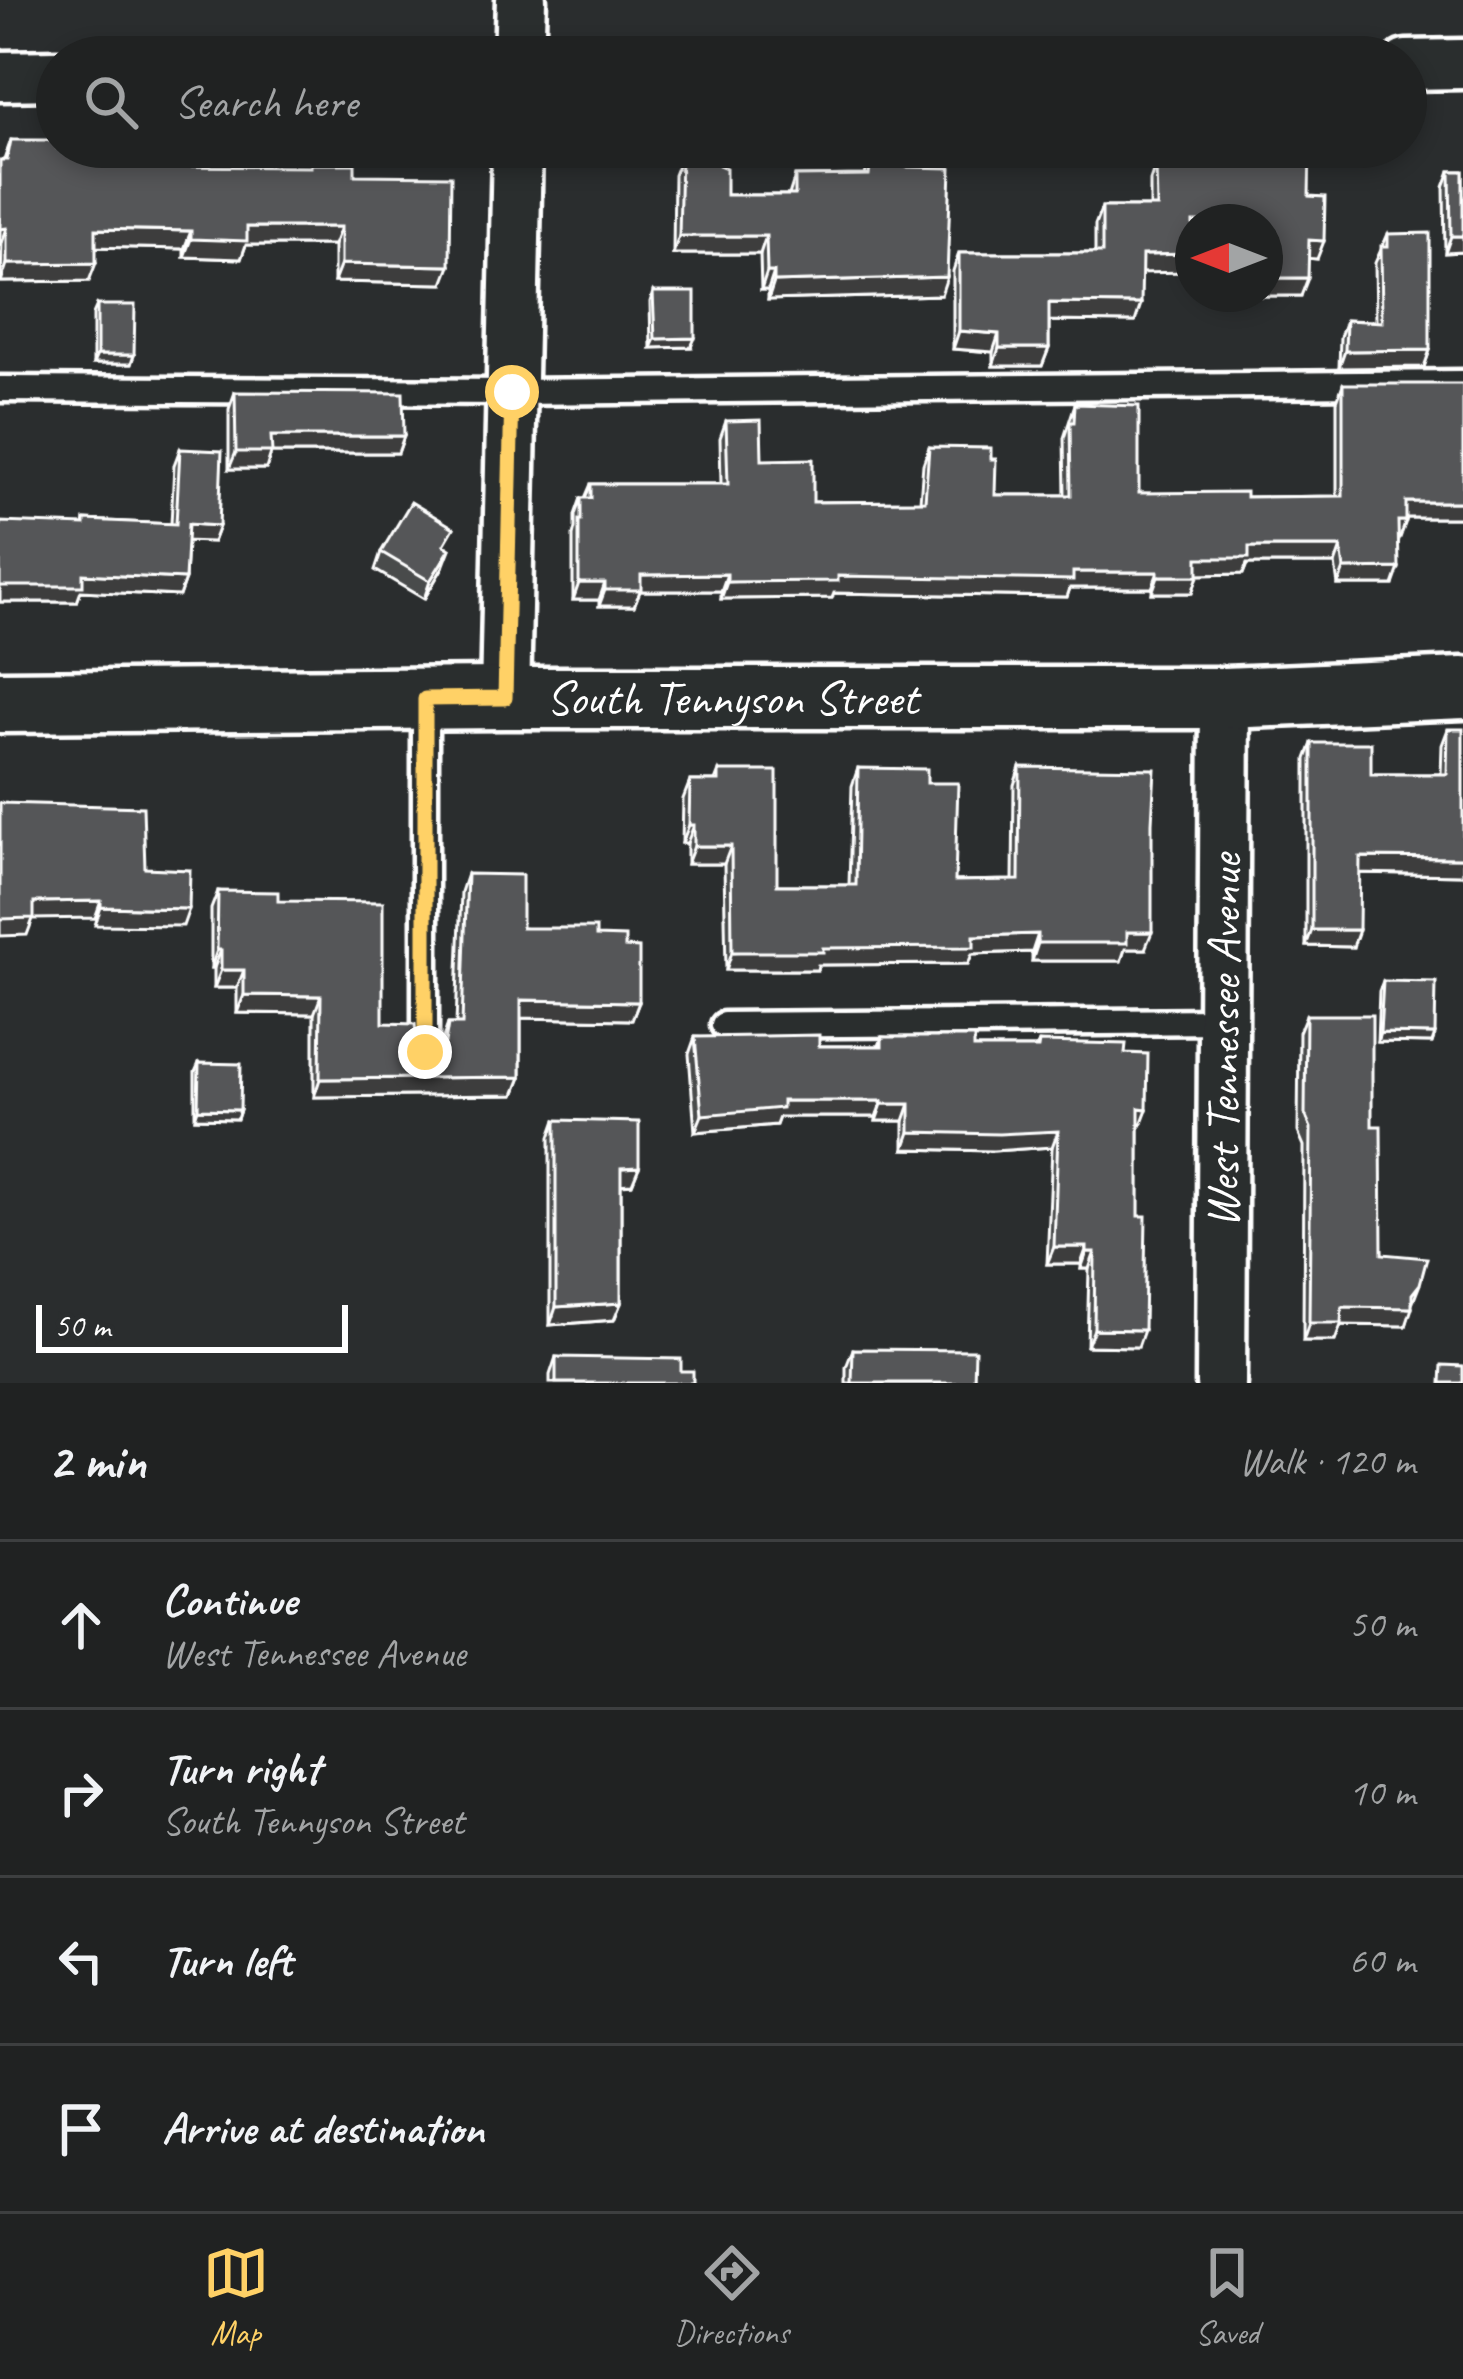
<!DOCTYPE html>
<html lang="en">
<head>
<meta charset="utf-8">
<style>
  body { margin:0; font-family:Caveat,sans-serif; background:#2d2f2f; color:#f1f3f6 }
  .compass { position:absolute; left:1175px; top:204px; width:108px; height:108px; border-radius:50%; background:#202222; box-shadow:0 6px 18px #0003; rotate:270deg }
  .scale { position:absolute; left:36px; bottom:30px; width:312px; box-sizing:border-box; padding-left:12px; border:6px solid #fff; border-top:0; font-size:33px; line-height:42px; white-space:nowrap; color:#fff; -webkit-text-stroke:9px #2a2d2e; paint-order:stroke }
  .stop { position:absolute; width:36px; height:36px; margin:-27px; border:9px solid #ffd166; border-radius:50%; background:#fff }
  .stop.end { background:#ffd166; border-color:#fff; box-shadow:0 3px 12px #0008 }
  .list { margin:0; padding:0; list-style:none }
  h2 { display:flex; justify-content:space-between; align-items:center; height:156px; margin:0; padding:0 48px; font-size:51px }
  h2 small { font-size:39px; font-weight:400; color:#a2a4a5 }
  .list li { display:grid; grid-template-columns:78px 1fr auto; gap:36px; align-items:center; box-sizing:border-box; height:168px; padding:0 48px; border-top:3px solid #3d3f40 }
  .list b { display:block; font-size:45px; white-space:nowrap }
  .list p { margin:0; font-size:39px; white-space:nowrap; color:#a2a4a5 }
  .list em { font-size:39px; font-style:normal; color:#a2a4a5 }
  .icon { flex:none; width:66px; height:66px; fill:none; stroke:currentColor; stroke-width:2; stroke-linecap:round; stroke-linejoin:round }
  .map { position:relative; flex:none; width:1463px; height:1383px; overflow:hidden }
  .search { position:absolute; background:#202222; box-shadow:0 6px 18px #0003; left:36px; right:36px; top:36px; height:132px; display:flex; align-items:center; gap:30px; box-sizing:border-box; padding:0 42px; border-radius:66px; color:#a2a4a5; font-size:45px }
  .sheet { height:828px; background:#202222 }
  nav { display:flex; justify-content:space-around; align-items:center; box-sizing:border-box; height:168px; border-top:3px solid #3d3f40; background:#202222; font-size:33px; color:#a2a4a5 }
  nav a { display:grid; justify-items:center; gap:6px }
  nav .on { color:#ffd166 }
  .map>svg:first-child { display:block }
</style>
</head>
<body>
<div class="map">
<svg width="1463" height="1383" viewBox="0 0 1463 1383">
  <rect width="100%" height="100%" fill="#2a2d2e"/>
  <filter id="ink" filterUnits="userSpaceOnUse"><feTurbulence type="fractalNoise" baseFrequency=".00833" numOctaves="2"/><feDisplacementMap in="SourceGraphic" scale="24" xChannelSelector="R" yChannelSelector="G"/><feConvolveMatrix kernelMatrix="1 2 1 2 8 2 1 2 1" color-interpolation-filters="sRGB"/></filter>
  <g filter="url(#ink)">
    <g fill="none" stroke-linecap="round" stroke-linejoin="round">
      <defs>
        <path id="service" d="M0 389 512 392 1463 383
          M425 699V1052
          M724 1025 1224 1021"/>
        <g id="minor">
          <path d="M519 57 521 0"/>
          <path d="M1406 65 1463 64"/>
          <path d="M0 76 57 75"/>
          <path d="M505 698 517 147"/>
          <path id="s1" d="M1221 1383 1225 698"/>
        </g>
        <g id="tertiary">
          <path id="s2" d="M0 702 505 698H1225L1463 688"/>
        </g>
      </defs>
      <!-- service casing -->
      <use href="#service" stroke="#fff" stroke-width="33"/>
      <!-- minor casing -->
      <use href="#minor" stroke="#fff" stroke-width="57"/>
      <!-- tertiary casing -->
      <use href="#tertiary" stroke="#fff" stroke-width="69"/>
      <!-- service -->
      <use href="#service" stroke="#2a2d2e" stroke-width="24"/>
      <!-- minor -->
      <use href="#minor" stroke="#2a2d2e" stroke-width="48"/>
      <!-- tertiary -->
      <use href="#tertiary" stroke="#2a2d2e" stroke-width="60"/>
    </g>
    <!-- wall -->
    <path fill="#494b4c" stroke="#fff" stroke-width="3" d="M11 140 147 166 355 175 443 284 334 282V245H246L241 259 184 257V249L96 247 89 281 1 282 4 160Z
      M1253 148 1309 196 1317 259 1308 258 1301 296H1246V294H1265V222L1142 273 1135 322 1049 321V348L1042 366H993V352L953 349V271L959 253H1095V225L1102 207H1150V181L1156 163 1248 161Z
      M872 153 904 165 941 295 768 300V290H761L760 254H673L674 175 681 157 719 165 726 195H789L795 176 865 175Z
      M1450 171H1463V252L1445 253 1444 187Z
      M1388 234 1430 350 1424 367 1339 368 1340 337 1346 320 1376 321 1375 263Z
      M653 292 691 347 651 348 650 302Z
      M97 305 134 355 131 364H93V314Z
      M1343 384 1463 518H1406L1399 538 1393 585H1338L1335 564H1247L1243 574 1198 575 1192 593H1152V588H1070L1067 597 834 593 832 598 721 599V591H640L634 606H599V600H573V536L575 528V515L581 498H585L591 484H721L720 438 726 421 762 460 813 502 920 501 923 464 929 447 991 459 995 495H1065L1064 438 1075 404 1139 493 1246 497 1337 496V401Z
      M235 392 404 436 398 453H271L266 469H229V409Z
      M180 449 219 526 213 542 187 541 185 579 179 596 81 591 77 602H0L84 525 85 520 171 524 174 465Z
      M447 547 443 567 424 599 375 570 381 552Z
      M1448 729 1463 875 1359 873 1353 947 1306 946V759L1312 743 1371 774H1441L1442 745Z
      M1020 767 1145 949H1125L1121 961H1032V952L972 954 968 964 818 965 817 970H726L724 864H687V843H682L683 799 690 781H715L719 771 777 885H849L852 786 858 768 927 783 955 881 1013 880 1014 785Z
      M467 874 522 928 596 936 625 947 639 1002 632 1020 521 1018V1077L514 1095 314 1097V1014L237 1013V988H214V968H211V909L218 891 278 901 383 1023 417 1041 422 1048 430 1050 439 1049 448 1024H456L461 892Z
      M1383 981 1435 1034 1432 1043 1377 1042 1379 991Z
      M1306 1015 1372 1126 1382 1254 1412 1304 1406 1326 1341 1325 1335 1341H1303L1304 1146 1298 1132 1299 1032Z
      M695 1037 819 1046H879L882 1037 974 1048H1036L1039 1042 1125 1053 1147 1109 1139 1125 1138 1347 1087 1346 1089 1269H1081V1264H1047L1052 1147 993 1151 904 1149V1121H876V1117H779L776 1125 695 1132 689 1054Z
      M199 1063 240 1110 237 1119 195 1118V1072Z
      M556 1120 639 1167 632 1184 621 1185V1303L614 1320 550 1325V1137Z
      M853 1349 974 1383H846V1367Z
      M556 1357 681 1371 693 1383H550V1375Z"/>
    <!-- shaded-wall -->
    <path fill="#3c3d3e" stroke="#fff" stroke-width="3" d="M247 227H341L334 245H246L241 259 184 257 191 239Z
      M7 228 1 246H0V229Z
      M96 229 191 231 184 249 89 247Z
      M679 236H766L760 254H673Z
      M1451 236H1463V252L1445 253Z
      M1309 240 1324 241 1317 259 1302 258Z
      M1193 254V272L1135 273 1142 255Z
      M96 263 89 281 1 282 7 264Z
      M341 264 450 266 443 284 334 282Z
      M767 272H774L768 290H761Z
      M947 277 941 295 768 300 774 282Z
      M1265 278H1308L1301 296H1246V294H1265Z
      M1049 303 1141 304 1135 322 1042 321Z
      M959 331 999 334 993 352 953 349Z
      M695 338 691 347 651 348 655 339Z
      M999 348H1049L1042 366H993Z
      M1430 350 1424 367 1339 368 1345 351Z
      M97 355H134L131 364H93Z
      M271 436H404L398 453H271L266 469H229L236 452Z
      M1406 502H1463V518H1400Z
      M1398 521H1406L1400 538H1392Z
      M188 524 219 526 213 542 182 541Z
      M1249 547H1341L1335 564H1247L1243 574 1192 575 1198 558Z
      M450 549 443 567 424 599 430 581Z
      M1399 568 1393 585H1338L1344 569Z
      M1073 572H1158L1152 588H1070L1067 597 834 593 832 598 721 599 727 582 838 576Z
      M83 574 185 579 179 596 81 591 77 602H0V586Z
      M727 574 721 591H640L634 606H599L605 590 641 575Z
      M1158 576H1198L1192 593H1152Z
      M579 583H605L599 600H573Z
      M689 825H694L687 843H682Z
      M694 846H731L724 864H687Z
      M1360 857 1463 858V875L1354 873Z
      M101 901 95 918 33 919 27 935 0 936V919L34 902Z
      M101 907 189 909 183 926 95 925Z
      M1312 930H1359L1353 947 1306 946Z
      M1127 932H1152L1145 949H1125L1121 961H1032L1038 943Z
      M1038 934 1032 952 972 954 968 964 818 965 817 970H726L732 952 974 936Z
      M217 950H221L214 968H211Z
      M221 970H244L237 988H214Z
      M244 995 321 996 314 1014 237 1013Z
      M521 1000 639 1002 632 1020 515 1018Z
      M1380 1033 1435 1034 1432 1043 1377 1042Z
      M521 1077 514 1095 314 1097 320 1079Z
      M782 1101H882L876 1117H779L776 1125 695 1132 702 1115Z
      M882 1104H910L904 1121H876Z
      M1139 1108 1147 1109 1141 1125H1133Z
      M198 1109 240 1110 237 1119 195 1118Z
      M1058 1131 1052 1147 993 1151 904 1149 910 1132Z
      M639 1167 632 1184 614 1185 621 1168Z
      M1054 1247H1087L1081 1264H1047Z
      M1087 1252H1095L1089 1269H1081Z
      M1420 1284 1413 1302 1409 1308H1412L1406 1326 1341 1325 1335 1341H1303L1309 1323 1342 1307 1412 1294Z
      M621 1303 614 1320 550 1325 556 1307Z
      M1094 1329 1144 1330 1138 1347 1087 1346Z"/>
    <!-- building -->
    <path fill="#555758" stroke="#fff" stroke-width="3" d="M11 140H57V148L147 149V166L311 167V164H355V175L451 176 450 266 341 264V227H247V241L191 239V231L96 229V263L7 264V228L0 229V160H7Z
      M1253 148 1310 149 1309 196 1325 197 1324 241 1309 240 1308 278H1265V222H1193V254L1142 255 1141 304 1049 303V348H999V334L959 331V253H1102V207H1157L1156 163 1253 161Z
      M872 153H904V165L908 167 951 168 947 277 774 282V272H767L766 236H679L681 157H719V165L726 168V195H795V176L869 175Z
      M1450 171H1463V236H1451Z
      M1430 233V350L1345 351 1346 320 1382 322 1381 246H1388V234Z
      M653 292H695V338L655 339Z
      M97 305H135L134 355H97Z
      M1343 384H1463V502H1406V521H1398L1399 568 1344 569 1341 547H1249V558H1198V576H1158V572H1073V580L838 576V581L727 582V574L641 575V590H605V583H579V520H581V498H591V484H728L726 421 761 420 762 460 813 459V502L925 501 929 447 991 448V459H996L995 495H1071L1070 422H1074L1075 404 1139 406V493L1246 492V497L1343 496Z
      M235 392 403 393 404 436H271L272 452H236Z
      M180 449 222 451 219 526 188 524 185 579 83 574V586H0V522L85 525V520L176 524Z
      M411 502 454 528 444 545 450 549 430 581 381 552Z
      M1448 729H1463V858L1360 857 1359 930H1312V743H1371V774H1447Z
      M1020 767 1155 769 1152 823V932H1127V943H1038V934L974 936V947L823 948V952H732L731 846H694V825H689L690 781H719V771H777V885H856L858 768 927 769V783H958L955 881 1019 880Z
      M0 803 143 807 145 868 190 870 189 909 101 907V901L34 902V918L0 919Z
      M467 874 522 875V928H596V936L625 937V947L639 948V1002L521 1000V1077L320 1079 321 996 244 995V970H221V950H217L218 891 278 892V901L383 902V1023L415 1024 417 1041 422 1048 430 1050 439 1049 445 1043 448 1024H462Z
      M1383 981 1436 982 1435 1034 1380 1033Z
      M1306 1015H1372V1126H1381L1382 1254 1427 1258 1420 1284 1412 1294V1308L1342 1307 1341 1323H1309L1311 1128 1305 1114Z
      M819 1035V1046H882V1037H974V1048H1038L1039 1042 1126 1044 1125 1053 1148 1054 1147 1109 1139 1108V1216H1146L1144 1330 1094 1329 1095 1252H1087V1247H1054L1058 1131 999 1134 910 1132V1104H882V1101H782V1108L702 1115 695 1037Z
      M199 1063 241 1064 240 1110 198 1109Z
      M556 1120 639 1122V1167L621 1168V1303L556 1307Z
      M853 1349 975 1350 974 1383H852Z
      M556 1357 681 1359V1371H693V1383H556Z
      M1442 1365 1463 1366V1383H1441Z"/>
  </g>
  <g fill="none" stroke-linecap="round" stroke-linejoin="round" filter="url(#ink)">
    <!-- route -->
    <path stroke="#ffd166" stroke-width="15" d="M425 1052V699L505 698 512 392"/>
  </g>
  <g text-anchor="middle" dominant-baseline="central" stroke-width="9" stroke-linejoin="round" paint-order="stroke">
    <!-- street labels -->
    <g font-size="48" fill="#fff" stroke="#2a2d2e">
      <text stroke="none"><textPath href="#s2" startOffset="732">South Tennyson Street</textPath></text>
      <text stroke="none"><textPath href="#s1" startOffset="342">West Tennessee Avenue</textPath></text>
    </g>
  </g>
</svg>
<svg class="compass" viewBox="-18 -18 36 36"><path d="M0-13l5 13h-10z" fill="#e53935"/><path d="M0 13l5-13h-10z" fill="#a2a4a5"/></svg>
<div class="scale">50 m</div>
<div class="stop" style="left:512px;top:392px"></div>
<div class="stop end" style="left:425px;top:1052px"></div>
<div class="search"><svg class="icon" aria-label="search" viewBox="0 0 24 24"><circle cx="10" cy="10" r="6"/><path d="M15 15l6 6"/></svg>Search here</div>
</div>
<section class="sheet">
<h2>2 min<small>Walk · 120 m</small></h2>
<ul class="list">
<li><svg class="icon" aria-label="ahead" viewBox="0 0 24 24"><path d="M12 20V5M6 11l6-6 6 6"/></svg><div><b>Continue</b><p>West Tennessee Avenue</p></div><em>50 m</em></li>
<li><svg class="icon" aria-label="right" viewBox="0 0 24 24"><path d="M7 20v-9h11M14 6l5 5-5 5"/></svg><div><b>Turn right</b><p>South Tennyson Street</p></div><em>10 m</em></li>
<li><svg class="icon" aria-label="left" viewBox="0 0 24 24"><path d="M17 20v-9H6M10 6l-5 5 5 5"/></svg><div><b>Turn left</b></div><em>60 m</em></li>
<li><svg class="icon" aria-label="arrive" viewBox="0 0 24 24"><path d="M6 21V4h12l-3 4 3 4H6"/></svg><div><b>Arrive at destination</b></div></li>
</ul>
</section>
<nav>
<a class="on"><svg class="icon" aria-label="map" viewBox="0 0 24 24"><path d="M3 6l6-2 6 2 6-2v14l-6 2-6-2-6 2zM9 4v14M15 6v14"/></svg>Map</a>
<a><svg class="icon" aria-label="directions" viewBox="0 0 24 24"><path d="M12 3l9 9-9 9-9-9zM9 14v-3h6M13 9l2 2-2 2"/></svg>Directions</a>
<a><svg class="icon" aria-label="saved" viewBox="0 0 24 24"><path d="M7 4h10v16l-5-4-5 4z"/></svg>Saved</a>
</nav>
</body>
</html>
